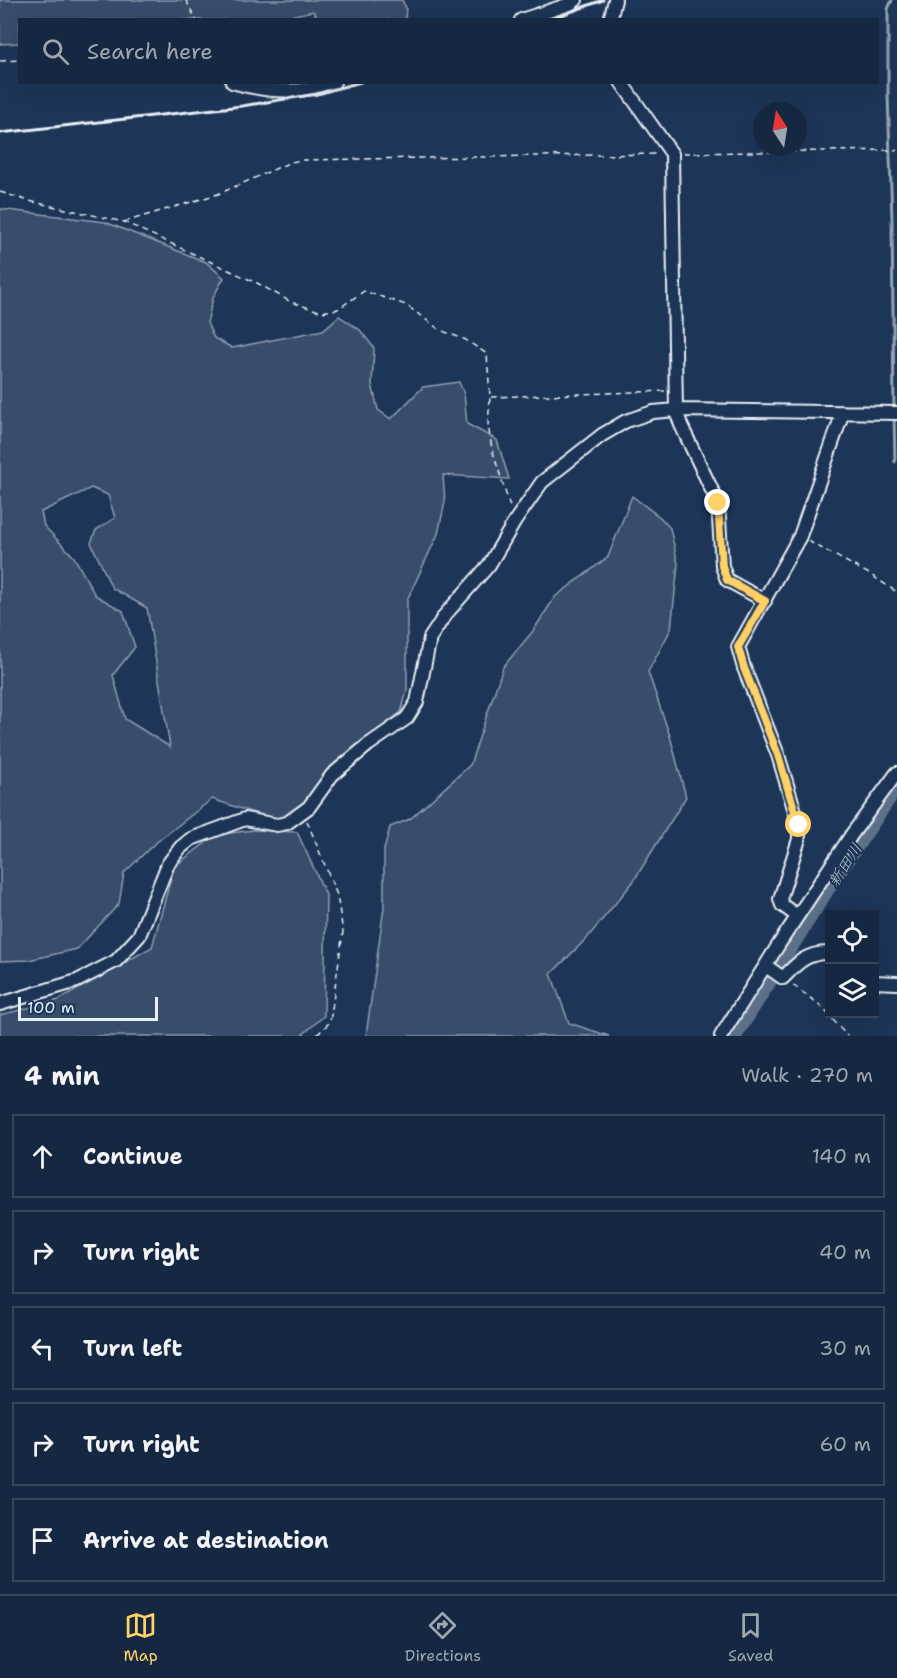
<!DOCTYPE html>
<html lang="en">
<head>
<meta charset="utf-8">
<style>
  body { margin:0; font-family:"Shantell Sans","Klee One",sans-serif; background:#23344c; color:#f1f3f6 }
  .controls { position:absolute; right:18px; bottom:18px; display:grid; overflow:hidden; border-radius:0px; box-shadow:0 6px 24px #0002 }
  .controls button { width:54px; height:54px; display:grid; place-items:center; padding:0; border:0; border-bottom:2px solid #35445a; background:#162841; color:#f1f3f6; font:30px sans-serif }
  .compass { position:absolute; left:753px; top:102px; width:54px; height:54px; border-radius:50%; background:#162841; box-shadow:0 6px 24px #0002; rotate:348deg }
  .scale { position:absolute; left:18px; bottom:15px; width:140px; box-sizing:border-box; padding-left:6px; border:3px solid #e8f1f8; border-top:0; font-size:16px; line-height:21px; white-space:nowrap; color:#e8f1f8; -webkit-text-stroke:4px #1d3557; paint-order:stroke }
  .stop { position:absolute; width:18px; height:18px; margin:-14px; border:4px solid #ffd166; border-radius:50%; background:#fff }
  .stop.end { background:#ffd166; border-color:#fff; box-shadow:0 2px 6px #0008 }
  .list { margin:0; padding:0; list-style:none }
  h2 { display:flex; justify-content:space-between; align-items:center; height:78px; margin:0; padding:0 24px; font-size:26px }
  h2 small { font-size:20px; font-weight:400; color:#9ea6b1 }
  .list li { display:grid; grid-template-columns:39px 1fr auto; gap:18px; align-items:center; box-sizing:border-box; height:84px; margin:0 12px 12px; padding:0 12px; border:2px solid #35445a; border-radius:0px }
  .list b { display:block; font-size:22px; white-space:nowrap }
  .list em { font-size:20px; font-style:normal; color:#9ea6b1 }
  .icon { flex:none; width:33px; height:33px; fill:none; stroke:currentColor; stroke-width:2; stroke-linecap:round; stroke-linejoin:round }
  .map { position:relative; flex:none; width:897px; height:1036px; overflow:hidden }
  .search { position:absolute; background:#162841; box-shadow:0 6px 24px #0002; left:18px; right:18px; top:18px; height:66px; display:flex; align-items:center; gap:15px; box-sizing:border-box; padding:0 21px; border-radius:0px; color:#9ea6b1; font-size:22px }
  .sheet { height:558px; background:#162841 }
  nav { display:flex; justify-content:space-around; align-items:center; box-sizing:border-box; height:84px; border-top:2px solid #35445a; background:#162841; font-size:16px; color:#9ea6b1 }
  nav a { display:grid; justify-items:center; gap:3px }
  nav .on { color:#ffd166 }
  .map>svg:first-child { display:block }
</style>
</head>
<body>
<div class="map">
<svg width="897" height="1036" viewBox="0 0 897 1036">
  <rect width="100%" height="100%" fill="#1d3557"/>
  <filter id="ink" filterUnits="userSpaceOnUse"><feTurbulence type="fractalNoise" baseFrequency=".0167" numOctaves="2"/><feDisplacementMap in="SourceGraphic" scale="12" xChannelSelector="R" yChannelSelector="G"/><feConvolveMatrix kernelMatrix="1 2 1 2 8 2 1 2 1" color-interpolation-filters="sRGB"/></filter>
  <g filter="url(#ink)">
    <!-- green -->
    <path fill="#374d6c" stroke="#909fb2" stroke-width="1.5" fill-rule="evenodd" d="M0 0H402L406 8 405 20 319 19 313 11 271 20H20L19 43 0 44Z
      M0 209 105 222 206 262 224 278 213 297 207 323 214 338 232 348 323 330 339 316 360 330 374 348 372 384 378 410 391 419 423 387 459 382 464 394 467 424 497 440 509 479 443 475 445 502 438 534 407 600V691L401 712 345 756 305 804 278 821 212 799 153 845 124 873 119 904 77 949 29 960 0 961ZM91 488 108 495 115 518 96 530 91 543 112 588 147 608 170 747 125 719 113 675 135 647 123 611 95 595 74 557 44 526 41 512Z
      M632 496 661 518 670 528 678 564 671 629 648 672 670 736 686 797 633 882 588 937 551 974 569 1023 609 1036H366L384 907V850L390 827 410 819 470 765 503 667 533 631 555 597 608 557Z
      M253 830 297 832 326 895 324 1016 301 1036H0V1015L59 1000 152 947 174 867 216 835Z"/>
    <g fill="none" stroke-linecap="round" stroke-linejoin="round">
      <!-- stream -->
      <path stroke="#95a4b5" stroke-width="3" d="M892 0 888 9V94L892 220 894 409
        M894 415 895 462"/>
      <!-- river -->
      <path stroke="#5d7089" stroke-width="16" d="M734 1036 828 887 897 785"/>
      <defs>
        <path id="minor" d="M521 20 570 4 576 0
          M610 20 615 0
          M232 82C266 92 301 95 334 82
          M621 82 672 154 676 410 681 425 718 503 722 566 727 580 765 601
          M797 916 782 905 780 899 799 839V825L778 755 744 668 738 647 800 536 843 412
          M766 966 783 978C797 963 807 952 830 953
          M874 982 897 983
          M0 1004 77 981 116 961 139 936 168 864 180 848 191 839 245 819 277 825 287 823 309 807 332 775 368 745 407 718 417 702 430 638 445 615 489 565 515 521 542 482 602 435 626 421 653 412 676 410 897 413
          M721 1036 779 944 852 834 897 773"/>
      </defs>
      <!-- minor casing -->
      <use href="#minor" stroke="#e8f1f8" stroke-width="16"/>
      <!-- path -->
      <path stroke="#e8f1f8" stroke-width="1.5" stroke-dasharray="6 4.5" stroke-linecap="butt" d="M186 0 196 20
        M0 61 20 60
        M684 153 897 150
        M0 192 29 201 124 222 257 283 291 302 322 312 338 309 364 291 406 305 440 330 466 340 487 354 490 397 488 425 492 449 510 507
        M124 222 218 194 291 162 302 160 658 154
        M491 397 666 391
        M808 541 871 575 897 592
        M307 821 337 895 343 932 330 1022 316 1036
        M793 985 821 1006 847 1036"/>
      <!-- minor -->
      <use href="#minor" stroke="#1d3557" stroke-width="12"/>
      <!-- rail -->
      <path stroke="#e8f1f8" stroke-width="3" d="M548 20 603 0
        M0 133 242 106 316 94 361 82"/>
    </g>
  </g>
  <g fill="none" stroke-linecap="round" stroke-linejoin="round" filter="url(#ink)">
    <!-- route -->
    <path stroke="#ffd166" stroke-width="8" d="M718 503 722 566 727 580 765 601 738 647 744 668 778 755 799 825"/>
  </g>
  <g text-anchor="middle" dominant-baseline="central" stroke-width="4.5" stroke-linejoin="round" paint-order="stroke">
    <!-- water labels -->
    <g font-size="16" font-style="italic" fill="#b7c4d1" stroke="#1d3557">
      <text transform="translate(845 865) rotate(-57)">新田川</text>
    </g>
  </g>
</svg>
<div class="controls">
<button><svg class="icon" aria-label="locate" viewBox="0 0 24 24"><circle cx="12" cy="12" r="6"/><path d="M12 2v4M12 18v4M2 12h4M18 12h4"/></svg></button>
<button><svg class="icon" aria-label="layers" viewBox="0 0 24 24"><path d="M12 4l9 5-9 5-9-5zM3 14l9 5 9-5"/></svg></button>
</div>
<svg class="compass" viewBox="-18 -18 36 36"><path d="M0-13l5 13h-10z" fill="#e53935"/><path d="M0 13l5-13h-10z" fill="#9ea6b1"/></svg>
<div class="scale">100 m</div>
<div class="stop" style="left:799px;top:825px"></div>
<div class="stop end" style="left:718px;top:503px"></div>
<div class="search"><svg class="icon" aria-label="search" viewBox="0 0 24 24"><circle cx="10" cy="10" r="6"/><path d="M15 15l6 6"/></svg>Search here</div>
</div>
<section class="sheet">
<h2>4 min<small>Walk · 270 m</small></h2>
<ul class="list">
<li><svg class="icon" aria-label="ahead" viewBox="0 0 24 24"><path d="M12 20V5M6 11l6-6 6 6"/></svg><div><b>Continue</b></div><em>140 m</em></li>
<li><svg class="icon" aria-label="right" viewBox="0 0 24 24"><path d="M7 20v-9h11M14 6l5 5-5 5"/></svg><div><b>Turn right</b></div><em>40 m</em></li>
<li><svg class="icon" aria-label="left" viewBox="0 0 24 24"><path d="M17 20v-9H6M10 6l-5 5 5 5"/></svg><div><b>Turn left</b></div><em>30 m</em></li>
<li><svg class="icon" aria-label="right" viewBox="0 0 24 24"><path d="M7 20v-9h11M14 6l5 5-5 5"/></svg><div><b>Turn right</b></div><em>60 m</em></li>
<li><svg class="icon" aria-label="arrive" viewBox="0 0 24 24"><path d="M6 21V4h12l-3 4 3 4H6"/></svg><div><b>Arrive at destination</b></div></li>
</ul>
</section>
<nav>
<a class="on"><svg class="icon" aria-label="map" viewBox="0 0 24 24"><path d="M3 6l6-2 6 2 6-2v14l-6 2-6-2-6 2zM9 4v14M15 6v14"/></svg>Map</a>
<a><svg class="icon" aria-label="directions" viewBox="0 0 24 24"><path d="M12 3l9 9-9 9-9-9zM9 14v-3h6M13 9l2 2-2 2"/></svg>Directions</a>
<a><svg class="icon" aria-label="saved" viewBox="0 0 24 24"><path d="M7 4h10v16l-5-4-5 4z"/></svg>Saved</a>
</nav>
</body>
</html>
